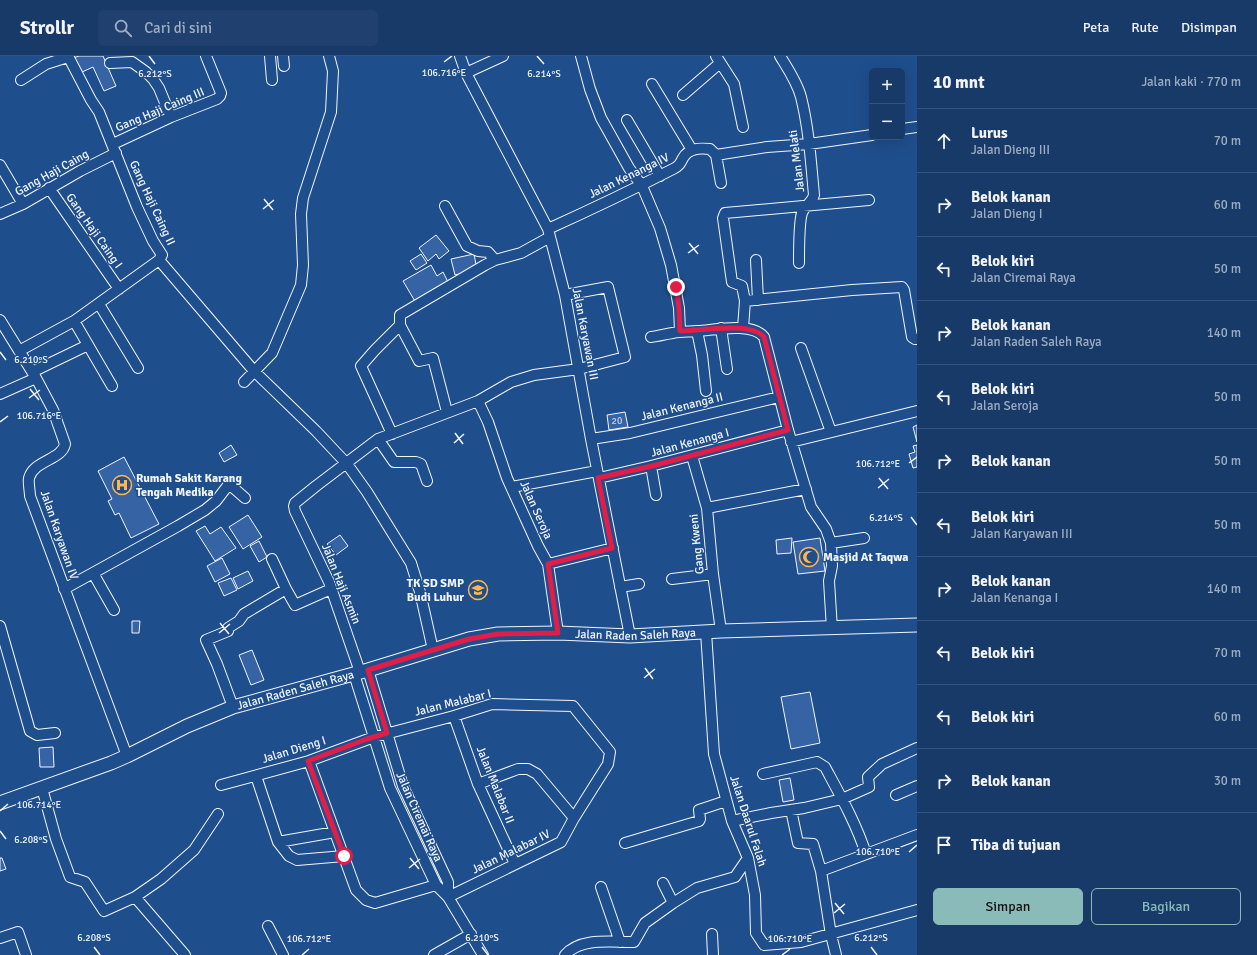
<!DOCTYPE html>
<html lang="id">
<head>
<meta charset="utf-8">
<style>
  body { margin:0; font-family:Signika,sans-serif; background:#20416f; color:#f1f3f6 }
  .controls { position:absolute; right:12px; top:12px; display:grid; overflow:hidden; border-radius:6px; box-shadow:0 4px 16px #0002 }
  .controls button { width:36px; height:36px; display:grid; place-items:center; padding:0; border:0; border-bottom:1px solid #36547d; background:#173a69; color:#f1f3f6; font:20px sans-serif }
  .stop { position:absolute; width:12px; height:12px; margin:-9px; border:3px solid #e11d48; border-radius:50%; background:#fff }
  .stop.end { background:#e11d48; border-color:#fff; box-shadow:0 1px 4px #0008 }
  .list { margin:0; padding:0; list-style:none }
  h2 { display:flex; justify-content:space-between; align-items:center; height:52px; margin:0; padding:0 16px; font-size:17px }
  h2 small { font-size:13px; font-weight:400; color:#9eadc0 }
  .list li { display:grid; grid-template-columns:26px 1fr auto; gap:12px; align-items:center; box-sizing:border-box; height:64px; padding:0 16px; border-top:1px solid #36547d }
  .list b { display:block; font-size:15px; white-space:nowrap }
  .list p { margin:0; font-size:13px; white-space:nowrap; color:#9eadc0 }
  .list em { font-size:13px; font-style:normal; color:#9eadc0 }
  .actions { display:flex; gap:8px; padding:12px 16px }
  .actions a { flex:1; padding:9px 0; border:1px solid #8bbbb9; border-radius:6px; text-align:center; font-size:14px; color:#8bbbb9 }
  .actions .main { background:#8bbbb9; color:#111 }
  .icon { flex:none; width:22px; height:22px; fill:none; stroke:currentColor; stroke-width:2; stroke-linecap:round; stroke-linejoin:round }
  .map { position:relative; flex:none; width:917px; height:899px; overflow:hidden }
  header { display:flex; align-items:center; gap:24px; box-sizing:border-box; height:56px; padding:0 20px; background:#173a69; border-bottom:1px solid #36547d }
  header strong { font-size:19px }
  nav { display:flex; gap:22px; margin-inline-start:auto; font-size:14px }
  .search { width:280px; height:36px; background:#20416f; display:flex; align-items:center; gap:10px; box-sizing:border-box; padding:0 14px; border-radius:6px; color:#9eadc0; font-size:15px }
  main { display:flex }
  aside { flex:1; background:#173a69 }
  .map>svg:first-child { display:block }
</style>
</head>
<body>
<header>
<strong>Strollr</strong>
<div class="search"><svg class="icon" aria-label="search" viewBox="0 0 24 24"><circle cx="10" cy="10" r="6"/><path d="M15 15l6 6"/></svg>Cari di sini</div>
<nav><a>Peta</a><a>Rute</a><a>Disimpan</a></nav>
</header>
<main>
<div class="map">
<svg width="917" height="899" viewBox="0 0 917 899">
  <rect width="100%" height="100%" fill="#1f4e8c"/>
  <!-- building -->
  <path fill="#3563a3" stroke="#f2f6ff" d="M79 0H103L116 30 104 35 93 11 80 17 73 2Z
    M436 179 449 195 439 203 436 198 428 205 419 192Z
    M421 198 427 207 416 214 410 205Z
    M474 198 477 214 455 219 451 203Z
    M431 209 437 220 443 216 449 228 416 247 403 225Z
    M625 356 628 371 609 374 607 359Z
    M917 369V386L913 371Z
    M231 389 237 399 224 406 219 397Z
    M917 389V411L913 412 909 398 915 396 913 390Z
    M124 401 159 468 131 482 119 457 115 459 108 445 112 443 98 415Z
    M248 459 262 481 243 493 229 471Z
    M205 470 210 478 221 471 236 492 215 505 196 475Z
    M340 479 348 490 336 499 327 488Z
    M792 482 791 497 777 498 776 484Z
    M820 482 825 515 798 518 793 486Z
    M259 485 267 501 259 506 250 490Z
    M222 502 230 518 215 526 207 510Z
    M248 515 253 525 238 533 233 522Z
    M231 522 237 534 224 540 218 527Z
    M132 565H140L139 577H132Z
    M252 594 264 624 251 629 239 599Z
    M810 636 820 687 791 693 781 641Z
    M53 691 54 711H40L39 692Z
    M790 722 794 744 783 746 779 724Z
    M0 802H2L6 813 0 815Z"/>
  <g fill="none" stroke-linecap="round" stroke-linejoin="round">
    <defs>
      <path id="minor" d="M270 0 272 24
        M283 0 284 10
        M460 0 466 17 548 173 565 239 591 383 630 580
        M581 0 590 33 601 62 629 112 642 130 660 172 671 209 679 252 680 275
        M716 0 734 28 743 71
        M780 0C788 13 797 26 801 41 809 73 811 107 814 139 812 147 805 149 802 157 799 166 799 196 799 207
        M110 7 132 6 146 16 153 23 159 32 171 61
        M466 17 503 0
        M21 24 46 8 68 1
        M652 28 692 94
        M683 39 720 7
        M627 64 660 120
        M902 73 917 71
        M113 88 171 61 217 43 220 40 221 37 206 0
        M716 99 721 127
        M0 109 23 148
        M49 132 119 233
        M445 150 467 190 478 195 488 196 495 204
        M0 158 23 148 80 115 116 97
        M548 173C590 154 632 134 673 113 679 110 680 108 683 102 689 92 699 92 710 93L716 99 767 91 809 88 872 79
        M159 204 254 315 316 375 347 408 367 436 411 507 420 536 433 594
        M756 204 758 244
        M745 245 852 234 902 231 904 234 912 281 915 283H917
        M99 248 138 312
        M0 264 36 322 53 354 65 388C62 404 34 404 29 422 28 427 30 435 30 440L127 700
        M400 269 419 305 433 302 447 356
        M77 270 112 330
        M721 272 727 313
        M743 272 745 245 742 230 732 226 723 162 725 157 869 144
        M697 275 702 299 706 335
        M651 281C660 280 669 277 679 276 685 275 691 276 698 275 715 274 752 266 764 281L788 374 811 451 826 473 831 487 832 510 829 525 832 573
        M801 292 831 376
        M19 295 74 265 159 204 162 199 153 185 137 151 99 56 91 44 68 0
        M32 316 88 289
        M244 326 272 297 301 229 303 209 301 158 303 142 331 56 333 15 329 0
        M0 338 36 322
        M478 345 488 366 507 422 538 490 548 508 558 577
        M392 378 361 310 375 294 400 269V259L485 209 495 204 521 197 550 181
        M378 383 394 406H416L421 408 427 425
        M591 383 630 377 779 341
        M791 386 917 355
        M692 400 707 452 713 518 721 575
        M651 410 656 439
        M599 422 651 410 788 374
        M512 431 597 415
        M707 452 806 433
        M831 487 864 482
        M272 503 286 533
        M548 508 613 492
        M93 517 114 554
        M672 523 713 518
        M620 531 639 528
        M64 533 178 470 205 454 216 445 229 428 245 442
        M0 570 30 675 37 679 55 677
        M706 576 714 698 732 765 748 802 755 839 756 877 764 889 801 886 917 854
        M368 614 403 730 448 826V841
        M360 616 329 526 295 455 294 450 295 447 316 430 378 383 478 345 511 326 534 319 579 313 625 301 608 231 565 239
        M354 618 390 732 436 829 448 841 483 899
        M233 651 217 608 206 584 228 575V572L239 565 244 558 286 533 295 549 331 533
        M454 660 478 728 515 808
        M309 705 356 834 366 844 375 847 436 829
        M763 718 817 706 825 711C840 739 856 767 866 798
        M256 720 278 786 289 800 297 804 344 800
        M478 728 518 713H528L537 718 574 762
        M221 729 309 705 374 681 454 660 492 648 573 650 610 696 608 708 574 762 561 786 448 841
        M42 732 56 783 70 821 85 826 104 855 135 841 161 823 194 794 218 758
        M896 739 917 730
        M791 754 798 787 813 788 821 815 831 879 836 899
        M732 765 771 757 804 752 842 743 869 731 868 721 882 708 917 692
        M278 786 335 776
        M625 787 699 765 700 763 699 754 726 745
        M821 815 917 779
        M663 827 673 847
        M601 831 620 886
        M135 841 185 899
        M268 870 283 899
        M712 878 713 899
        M0 882 18 876 26 899
        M434 899 471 878
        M565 899C581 881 612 886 634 886L645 867 673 847 697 832 735 821 748 802"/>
      <g id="major">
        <path id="s1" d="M0 747 111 707 127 700 187 670 233 651 368 614 469 583 498 578 558 577 630 580 721 575 917 569"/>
      </g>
    </defs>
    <!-- minor casing -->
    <use href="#minor" stroke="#f2f6ff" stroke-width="12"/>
    <!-- major casing -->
    <use href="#major" stroke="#f2f6ff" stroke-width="15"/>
    <!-- minor -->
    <use href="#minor" stroke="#1f4e8c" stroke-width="10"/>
    <!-- major -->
    <use href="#major" stroke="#1f4e8c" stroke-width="13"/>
  </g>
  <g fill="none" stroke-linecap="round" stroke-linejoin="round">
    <!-- route -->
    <path stroke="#e11d48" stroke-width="5" d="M344 800 308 705 367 683 387 677 368 614 469 583 498 578 558 577 548 508 612 492 598 422 652 410 788 374 764 281C751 265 700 275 680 275L679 252 676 231"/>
  </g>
  <!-- ticks -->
  <path fill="none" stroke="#f2f6ff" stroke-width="1.5" d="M149 0 155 8M537 0 544 8M444 6 452 0M264 143 273 154M263 153 274 144M689 187 698 198M688 197 699 189M0 296 6 304M30 333 39 344M29 342 40 334M0 366 8 360M455 377 463 388M454 387 464 378M909 407 917 401M879 422 888 433M878 432 889 423M911 461 917 469M220 567 229 578M219 577 230 568M645 612 653 623M644 622 655 613M0 755 8 748M0 775 6 783M909 796 917 789M410 802 419 813M409 812 420 803M835 847 844 858M834 857 845 848M94 891 100 899M482 891 488 899M871 891 877 899M302 899 309 893M782 899 790 893"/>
  <!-- icons -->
  <defs>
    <symbol id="hospital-ring" viewBox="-11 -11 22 22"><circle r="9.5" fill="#1f4e8c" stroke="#ffb74d" stroke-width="1.5"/><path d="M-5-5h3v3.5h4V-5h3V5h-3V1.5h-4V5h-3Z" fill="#ffb74d"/></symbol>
    <symbol id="mosque-ring" viewBox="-11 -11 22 22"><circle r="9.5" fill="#1f4e8c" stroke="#ffb74d" stroke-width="1.5"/><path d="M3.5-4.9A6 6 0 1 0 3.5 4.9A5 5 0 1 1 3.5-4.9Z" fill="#ffb74d"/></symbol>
    <symbol id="school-ring" viewBox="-11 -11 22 22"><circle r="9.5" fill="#1f4e8c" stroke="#ffb74d" stroke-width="1.5"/><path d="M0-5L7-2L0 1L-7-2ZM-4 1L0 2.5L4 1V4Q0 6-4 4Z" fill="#ffb74d"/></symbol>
  </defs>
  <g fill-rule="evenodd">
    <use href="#hospital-ring" x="111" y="418" width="22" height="22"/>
    <use href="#mosque-ring" x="798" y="490" width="22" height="22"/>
    <use href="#school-ring" x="467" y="523" width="22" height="22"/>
  </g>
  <g text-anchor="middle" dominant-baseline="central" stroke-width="3" stroke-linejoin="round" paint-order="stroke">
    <!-- number labels -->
    <g font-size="10" fill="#c3d1e8">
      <text x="617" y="365">20</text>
    </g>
    <!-- street labels -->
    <g font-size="12" fill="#f2f6ff" stroke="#1f4e8c">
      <text transform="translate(160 54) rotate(-23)">Gang Haji Caing III</text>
      <text transform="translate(797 105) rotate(-97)">Jalan Melati</text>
      <text transform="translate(52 117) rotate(-29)">Gang Haji Caing</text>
      <text transform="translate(629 120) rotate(-26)">Jalan Kenanga IV</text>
      <text transform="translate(152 147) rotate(65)">Gang Haji Caing II</text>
      <text transform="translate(94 175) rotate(55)">Gang Haji Caing I</text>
      <text transform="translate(585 278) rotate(79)">Jalan Karyawan III</text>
      <text transform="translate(682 351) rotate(-14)">Jalan Kenanga II</text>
      <text transform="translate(690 387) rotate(-15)">Jalan Kenanga I</text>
      <text transform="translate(536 454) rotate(66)">Jalan Seroja</text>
      <text transform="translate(59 479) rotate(71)">Jalan Karyawan IV</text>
      <text transform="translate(697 488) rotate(-96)">Gang Kweni</text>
      <text transform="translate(341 528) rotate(68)">Jalan Haji Asmin</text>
      <text stroke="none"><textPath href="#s1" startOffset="665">Jalan Raden Saleh Raya</textPath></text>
      <text stroke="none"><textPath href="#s1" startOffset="317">Jalan Raden Saleh Raya</textPath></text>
      <text transform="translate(453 647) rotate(-14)">Jalan Malabar I</text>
      <text transform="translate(294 694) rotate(-17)">Jalan Dieng I</text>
      <text transform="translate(495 729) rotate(68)">Jalan Malabar II</text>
      <text transform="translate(419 761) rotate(66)">Jalan Ciremai Raya</text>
      <text transform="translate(748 765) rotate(72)">Jalan Daarul Falah</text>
      <text transform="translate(511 796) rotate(-26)">Jalan Malabar IV</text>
    </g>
    <!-- poi labels -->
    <g font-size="12" font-weight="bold" fill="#f2f6ff" stroke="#1f4e8c" text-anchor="start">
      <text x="136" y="422">Rumah Sakit Karang<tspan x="136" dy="14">Tengah Medika</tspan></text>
      <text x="823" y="501">Masjid At Taqwa</text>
      <text x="464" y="527" text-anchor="end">TK SD SMP<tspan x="464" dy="14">Budi Luhur</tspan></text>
    </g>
  </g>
  <g font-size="10" text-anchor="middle" fill="#f2f6ff" stroke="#1f4e8c" stroke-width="3" stroke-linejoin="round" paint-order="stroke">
    <text x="444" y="20">106.716°E</text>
    <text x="544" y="21">6.214°S</text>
    <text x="155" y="21">6.212°S</text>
    <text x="31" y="307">6.210°S</text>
    <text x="39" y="363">106.716°E</text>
    <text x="878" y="411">106.712°E</text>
    <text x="886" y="465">6.214°S</text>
    <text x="39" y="752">106.714°E</text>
    <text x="31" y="787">6.208°S</text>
    <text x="878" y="799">106.710°E</text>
    <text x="94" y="885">6.208°S</text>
    <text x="482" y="885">6.210°S</text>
    <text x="871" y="885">6.212°S</text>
    <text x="309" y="886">106.712°E</text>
    <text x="790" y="886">106.710°E</text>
  </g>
</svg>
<div class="controls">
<button>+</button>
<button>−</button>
</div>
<div class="stop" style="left:344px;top:800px"></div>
<div class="stop end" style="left:676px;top:231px"></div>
</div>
<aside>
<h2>10 mnt<small>Jalan kaki · 770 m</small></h2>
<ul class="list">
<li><svg class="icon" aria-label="ahead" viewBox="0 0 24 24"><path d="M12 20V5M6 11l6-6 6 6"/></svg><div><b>Lurus</b><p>Jalan Dieng III</p></div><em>70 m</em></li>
<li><svg class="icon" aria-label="right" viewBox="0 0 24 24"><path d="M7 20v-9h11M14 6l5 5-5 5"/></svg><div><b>Belok kanan</b><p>Jalan Dieng I</p></div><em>60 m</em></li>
<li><svg class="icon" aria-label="left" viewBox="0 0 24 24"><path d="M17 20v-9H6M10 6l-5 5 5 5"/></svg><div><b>Belok kiri</b><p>Jalan Ciremai Raya</p></div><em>50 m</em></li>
<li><svg class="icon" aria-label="right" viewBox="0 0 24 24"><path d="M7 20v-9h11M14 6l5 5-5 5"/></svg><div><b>Belok kanan</b><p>Jalan Raden Saleh Raya</p></div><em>140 m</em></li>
<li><svg class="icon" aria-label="left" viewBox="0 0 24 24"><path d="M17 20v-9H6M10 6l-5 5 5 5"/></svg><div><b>Belok kiri</b><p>Jalan Seroja</p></div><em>50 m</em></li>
<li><svg class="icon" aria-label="right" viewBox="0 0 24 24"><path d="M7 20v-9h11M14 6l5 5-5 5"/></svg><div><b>Belok kanan</b></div><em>50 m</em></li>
<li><svg class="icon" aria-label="left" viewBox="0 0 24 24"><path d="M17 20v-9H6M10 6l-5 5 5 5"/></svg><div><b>Belok kiri</b><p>Jalan Karyawan III</p></div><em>50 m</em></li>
<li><svg class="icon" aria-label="right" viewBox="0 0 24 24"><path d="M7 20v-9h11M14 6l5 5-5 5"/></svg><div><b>Belok kanan</b><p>Jalan Kenanga I</p></div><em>140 m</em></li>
<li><svg class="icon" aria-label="left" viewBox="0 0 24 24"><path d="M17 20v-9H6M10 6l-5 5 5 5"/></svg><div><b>Belok kiri</b></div><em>70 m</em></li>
<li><svg class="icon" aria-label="left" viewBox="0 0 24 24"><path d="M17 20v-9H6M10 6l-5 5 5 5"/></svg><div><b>Belok kiri</b></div><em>60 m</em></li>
<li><svg class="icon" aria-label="right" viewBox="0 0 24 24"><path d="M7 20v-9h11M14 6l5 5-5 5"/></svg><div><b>Belok kanan</b></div><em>30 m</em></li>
<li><svg class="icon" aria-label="arrive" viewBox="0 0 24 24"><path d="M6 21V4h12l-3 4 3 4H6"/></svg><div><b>Tiba di tujuan</b></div></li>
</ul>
<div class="actions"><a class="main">Simpan</a><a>Bagikan</a></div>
</aside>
</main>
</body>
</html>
